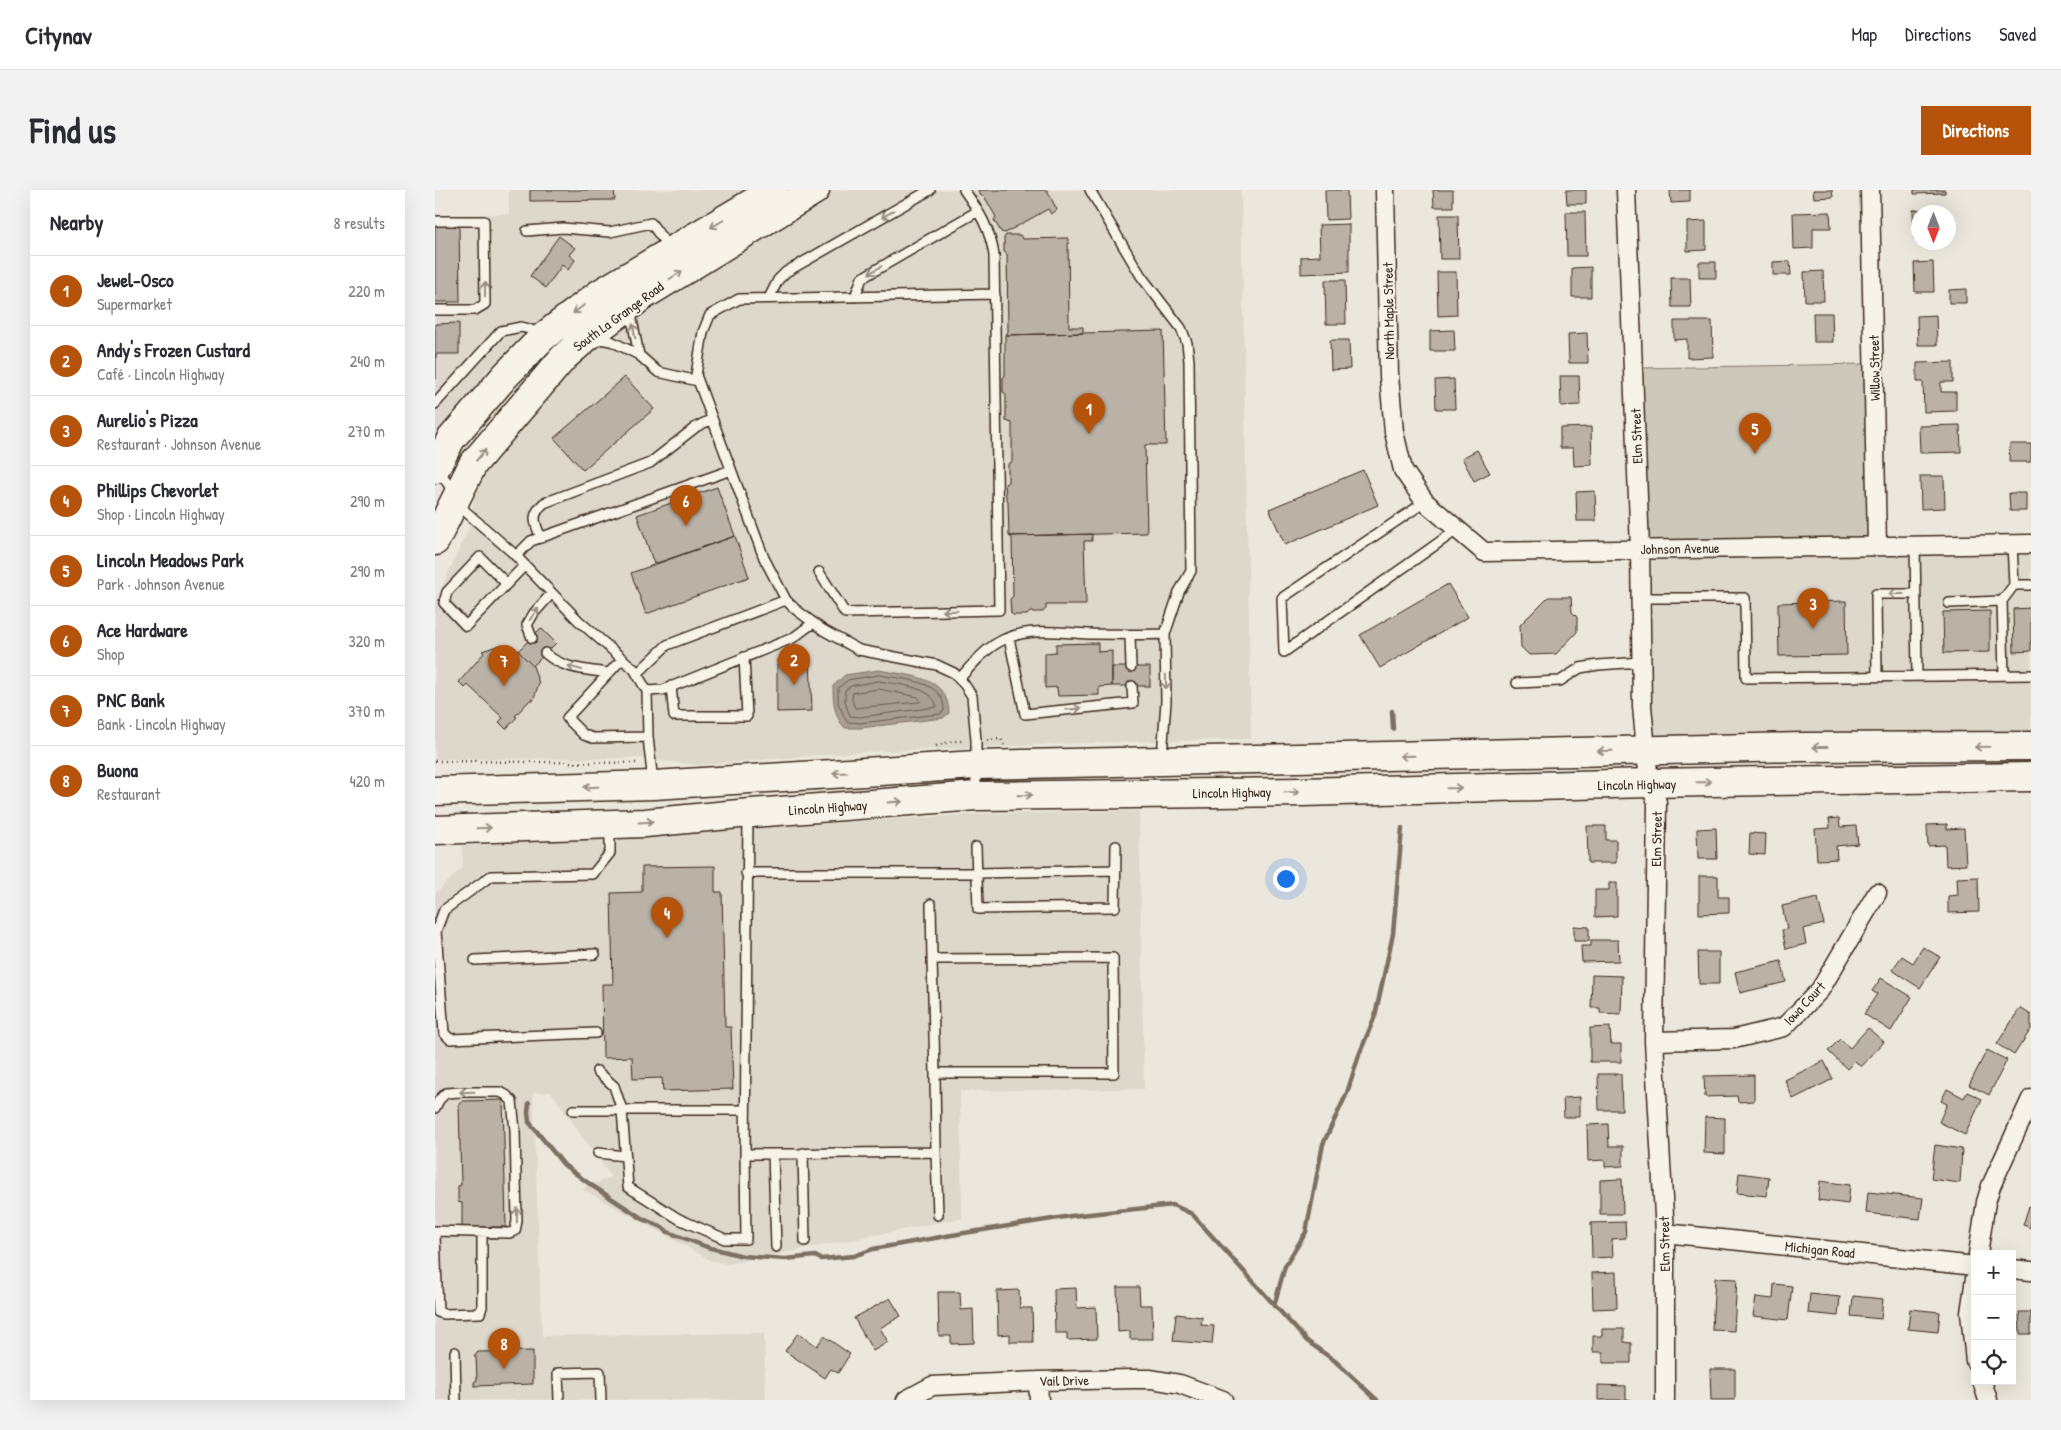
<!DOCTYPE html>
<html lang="en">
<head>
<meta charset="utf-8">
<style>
  body { margin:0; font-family:"Patrick Hand",sans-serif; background:#f2f2f3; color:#2b2b33 }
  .controls { position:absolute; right:15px; bottom:15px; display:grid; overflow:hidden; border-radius:0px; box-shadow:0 5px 20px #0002 }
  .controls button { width:45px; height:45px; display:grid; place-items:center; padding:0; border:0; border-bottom:1px solid #e1e1e2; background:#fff; color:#2b2b33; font:25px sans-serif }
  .compass { position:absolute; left:1476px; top:15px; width:45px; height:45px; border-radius:50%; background:#fff; box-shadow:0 5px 20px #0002; rotate:180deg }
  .you { position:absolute; left:850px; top:688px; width:18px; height:18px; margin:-12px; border:4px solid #fff; border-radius:50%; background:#1a73e8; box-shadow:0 0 0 8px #1a73e833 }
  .badge { display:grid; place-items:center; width:32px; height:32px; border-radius:50%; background:#b45309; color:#fff; font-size:16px; font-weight:700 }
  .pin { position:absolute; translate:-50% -41px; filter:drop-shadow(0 1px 2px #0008) }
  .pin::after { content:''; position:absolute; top:26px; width:18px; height:15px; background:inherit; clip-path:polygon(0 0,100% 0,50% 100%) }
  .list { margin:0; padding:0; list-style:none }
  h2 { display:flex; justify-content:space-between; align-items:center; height:65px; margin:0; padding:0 20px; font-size:21px }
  h2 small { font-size:16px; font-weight:400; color:#7c7c81 }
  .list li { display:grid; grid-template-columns:32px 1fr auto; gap:15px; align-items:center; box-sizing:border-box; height:70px; padding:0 20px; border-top:1px solid #e1e1e2 }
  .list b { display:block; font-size:19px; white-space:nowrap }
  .list p { margin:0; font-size:16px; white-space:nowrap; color:#7c7c81 }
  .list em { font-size:16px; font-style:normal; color:#7c7c81 }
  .icon { flex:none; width:28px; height:28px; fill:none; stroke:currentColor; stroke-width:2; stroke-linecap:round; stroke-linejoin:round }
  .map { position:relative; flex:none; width:1596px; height:1210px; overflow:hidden; border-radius:0px }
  header { display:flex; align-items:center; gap:30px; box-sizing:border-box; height:70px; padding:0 25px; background:#fff; border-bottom:1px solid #e1e1e2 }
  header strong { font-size:24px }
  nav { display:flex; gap:28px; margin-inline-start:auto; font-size:18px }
  .intro { display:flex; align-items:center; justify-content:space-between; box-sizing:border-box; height:120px; padding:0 30px }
  h1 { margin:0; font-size:35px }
  .button { padding:12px 22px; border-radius:0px; background:#b45309; color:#fff; font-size:18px; font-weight:700 }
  main { display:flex; gap:30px; padding:0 30px }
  aside { flex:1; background:#fff; border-radius:0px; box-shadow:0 5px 20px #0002 }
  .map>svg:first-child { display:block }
</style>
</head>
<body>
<header>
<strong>Citynav</strong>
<nav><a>Map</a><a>Directions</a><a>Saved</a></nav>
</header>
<div class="intro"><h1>Find us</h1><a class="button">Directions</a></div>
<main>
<aside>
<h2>Nearby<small>8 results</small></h2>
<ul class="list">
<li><span class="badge">1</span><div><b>Jewel-Osco</b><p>Supermarket</p></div><em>220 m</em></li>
<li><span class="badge">2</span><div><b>Andy's Frozen Custard</b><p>Café · Lincoln Highway</p></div><em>240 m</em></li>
<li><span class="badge">3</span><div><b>Aurelio's Pizza</b><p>Restaurant · Johnson Avenue</p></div><em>270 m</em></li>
<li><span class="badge">4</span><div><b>Phillips Chevorlet</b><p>Shop · Lincoln Highway</p></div><em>290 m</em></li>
<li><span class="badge">5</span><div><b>Lincoln Meadows Park</b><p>Park · Johnson Avenue</p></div><em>290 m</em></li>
<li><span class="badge">6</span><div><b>Ace Hardware</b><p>Shop</p></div><em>320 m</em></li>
<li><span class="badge">7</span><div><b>PNC Bank</b><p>Bank · Lincoln Highway</p></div><em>370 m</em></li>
<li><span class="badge">8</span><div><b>Buona</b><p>Restaurant</p></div><em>420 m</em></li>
</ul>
</aside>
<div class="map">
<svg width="1596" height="1210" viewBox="0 0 1596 1210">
  <rect width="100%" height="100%" fill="#ece7dc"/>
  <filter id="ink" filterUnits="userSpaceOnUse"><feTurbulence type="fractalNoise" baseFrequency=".02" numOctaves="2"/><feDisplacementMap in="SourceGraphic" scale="10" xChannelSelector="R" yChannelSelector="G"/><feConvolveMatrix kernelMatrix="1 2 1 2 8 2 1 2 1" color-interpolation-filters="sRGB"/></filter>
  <g filter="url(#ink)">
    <!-- built -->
    <path fill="#ddd7cc" d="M74 0H330L298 19 3 245 0 249V25L74 24Z
      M396 0H806L816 549 647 553 428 562 261 575 203 568 0 569V412L33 340 45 279 152 154 240 93Z
      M1596 358V550L1216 557 1210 364Z
      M704 621 709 899 525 901 527 1028 293 1074 277 1071 147 999 176 987 116 902 98 903 107 1146 329 1143 331 1210H0V704L28 677 27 656 546 624Z"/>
    <!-- green -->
    <path fill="#cec8bc" stroke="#84796d" d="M1431 174 1434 351 1208 355 1205 178Z"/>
    <!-- water -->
    <path fill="#a89f93" stroke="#7c7064" d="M444 480C473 486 513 485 514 523L508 528 425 538H410C399 527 398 510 398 496L410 485Z"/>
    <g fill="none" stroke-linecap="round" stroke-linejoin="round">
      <!-- shore -->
      <path stroke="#67594d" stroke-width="1" d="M444 485C466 489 511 490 509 521L505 524 425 533 412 532 403 513V498L413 490Z
        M444 491C462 495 497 495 502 517L425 527 415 526 410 512V500L416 496Z
        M444 499 483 507 486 511 484 512 420 518 417 510 418 503Z"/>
      <!-- stream -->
      <path stroke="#7c7064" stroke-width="4.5" d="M957 521 958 539
        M94 913 93 922 94 932 129 975 156 995 208 1029 227 1037 233 1042 272 1057 308 1066 350 1069 380 1066 386 1069 419 1066 438 1059 517 1045 636 1026 738 1015 757 1024 872 1151 900 1171 942 1210
        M839 1116 850 1076 871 1042 888 954 912 903 924 865 940 826 958 744 967 638"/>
    </g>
    <!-- building -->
    <path fill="#bab2a7" stroke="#3b2a1e" d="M95 0H179L180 10 95 11Z
      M543 0H612L622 20 616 24 613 19 570 43 566 42 559 30 561 27 549 6H546Z
      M890 0H912L913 29 891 30Z
      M998 0H1018V17H999Z
      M1131 0H1151V14H1132Z
      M1235 0H1255V12L1236 13Z
      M1378 0H1397L1398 7 1379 8Z
      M1479 0H1510V3L1479 4Z
      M1498 19V22H1484V49H1479L1478 20Z
      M1131 22H1150L1151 66H1132Z
      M1395 22 1396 38H1378V58L1359 59 1358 23Z
      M1004 25H1023L1024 69H1005Z
      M1271 31V60L1252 61V32Z
      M24 34 25 112H0V35Z
      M914 34V82L866 84V67L885 66 884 35Z
      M571 45H585L588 49 633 48 634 137H648V143L570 145 573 142 572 64 569 62V48Z
      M124 46 140 58 134 65 140 70 133 80 127 75 111 98 95 86Z
      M1355 71 1356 85H1338V72Z
      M1264 72H1281V88H1264Z
      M1498 72 1499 102H1480L1479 73Z
      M1156 77V107H1137V78Z
      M1388 81 1389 111H1370L1369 82Z
      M1002 82H1021L1022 125 1003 126Z
      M1236 88H1255L1256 117H1237Z
      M890 90H910L911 134H891Z
      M1531 99V113H1514V100Z
      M1378 123H1397L1398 152H1379Z
      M1501 125 1502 155H1483L1482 126Z
      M1239 131H1277L1278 167 1252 168V149L1239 150Z
      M24 133V164H1V189H0V134Z
      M1019 140 1020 161H995V141Z
      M728 141 731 255H710L712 343 574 346 573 311 571 308 570 294 573 292V274L577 272V233L571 231V204L568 202V188L570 185V145Z
      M1152 143 1153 173H1134L1133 144Z
      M895 150H914L915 179 896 180Z
      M1518 172V192H1506V202H1521V221L1489 222 1488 192H1482V173Z
      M1125 186H1144L1145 215 1126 216Z
      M190 187 219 219 148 280 119 248Z
      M1019 189 1020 219H1001L1000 190Z
      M1525 235 1526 262 1485 263 1484 236Z
      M1156 237 1157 275 1139 276 1138 258H1125V238Z
      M1575 254H1596V272H1574Z
      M1042 260 1055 283 1039 291 1027 268Z
      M928 280 943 315 850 355 834 319Z
      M1485 286H1509L1510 318 1486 319Z
      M282 297 300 346 219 374 202 325Z
      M1160 301 1161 331H1142L1141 302Z
      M1574 303H1591V321H1575Z
      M657 344V351H649L651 415H611V419L607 422H595L592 425H578L576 423 575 409 578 406 577 348 574 346Z
      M300 346 314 387 211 424 196 383Z
      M1013 394 1033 427 945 478 925 445Z
      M1113 407H1136L1137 422 1142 427V442L1121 464 1094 465 1086 457 1085 435Z
      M1411 411 1412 465 1344 466 1343 413Z
      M1596 418V461L1579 462 1578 419Z
      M1555 421V462L1509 463 1508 422Z
      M106 438 121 453 98 476 83 461Z
      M663 453V462L677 461V496L664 497V505L623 506 622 497 610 498V463L621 462V454Z
      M65 455 83 461 98 476 104 493 98 511 96 509 80 526 82 527 71 539 64 532 68 528 33 495 30 498 24 492 49 463 47 461Z
      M375 468 377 521 342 522V469Z
      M677 477H715V496H677Z
      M1404 628 1405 637 1421 636 1423 654 1401 656 1402 669 1382 670 1380 639 1395 638 1394 629Z
      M1512 634V639L1529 638 1531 675 1511 676 1510 655 1493 656 1492 635Z
      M1152 636H1171V650H1181V673H1153Z
      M1281 638 1282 669H1263L1262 639Z
      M1315 643 1331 644 1330 665 1314 664Z
      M280 676V702H287L290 837H296L298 899 228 901 227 888 198 889 197 867 168 868 167 794H178L176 703 207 702V677Z
      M1264 686H1283V707H1294V723L1264 724Z
      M1543 687 1544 722 1513 723V706L1523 705 1522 688Z
      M1174 693H1182V726L1160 727V700H1174Z
      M1383 708 1389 734 1368 739 1371 754 1351 759 1347 740 1352 739 1347 716Z
      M1139 736 1154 737V751H1139Z
      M1156 750H1183L1184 771 1147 772 1146 756H1156Z
      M1488 757 1505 767 1485 798 1457 780 1467 766 1478 773Z
      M1263 762H1284V794H1264Z
      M1346 771 1351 792 1305 803 1300 782Z
      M1157 785 1187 786 1186 824 1165 823V818H1156Z
      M1446 788 1477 807 1456 841 1429 824 1442 804 1437 801Z
      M1585 818 1596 825V839L1579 865 1562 854Z
      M1175 837 1176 854H1186V872H1155V838Z
      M1433 838 1449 852 1426 877 1420 871 1412 879 1393 861 1405 849 1415 858Z
      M1552 860 1572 870 1554 905 1534 895Z
      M1389 871 1398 889 1358 909 1350 890Z
      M1163 884H1186L1187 920H1164Z
      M1319 885V911L1303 912 1302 906 1270 907 1269 886Z
      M1512 899 1529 908 1532 902 1547 909 1530 945 1504 932 1512 914 1506 911Z
      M1145 907V927H1129L1128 908Z
      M68 910 71 1037H27V1013L23 1012V996L26 995 24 914 27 911Z
      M1270 927 1290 928V964L1269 963Z
      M1173 934 1174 956H1188V976L1170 977V970L1153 971 1152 935Z
      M1500 955 1527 959 1525 993 1496 989Z
      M1304 983 1334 987 1332 1006 1302 1003Z
      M1187 989 1188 1024H1165V990Z
      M1385 991 1415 995 1413 1014 1383 1010Z
      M1433 1002 1488 1008 1485 1029 1431 1023Z
      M1594 1016 1596 1017V1038L1588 1035Z
      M1190 1032 1191 1048 1177 1049 1178 1067 1157 1068 1156 1033Z
      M1181 1082 1182 1118 1158 1119 1157 1083Z
      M1280 1088 1302 1089 1299 1141 1277 1140Z
      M1339 1094 1357 1096 1353 1130 1318 1126 1321 1107 1338 1109Z
      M682 1097H704L705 1115H717L718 1149H695V1141L683 1142Z
      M641 1098 642 1118 661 1117 662 1149 632 1150V1143H620L619 1099Z
      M584 1100 585 1118H597L598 1152H575V1144L563 1145 562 1101Z
      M503 1102H525L526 1120 538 1119 539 1153 516 1154V1146H504Z
      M1375 1104 1405 1107 1403 1126 1373 1123Z
      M1418 1106 1448 1109 1446 1129 1416 1126Z
      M455 1108 466 1126 445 1138 453 1152 438 1161 419 1128Z
      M1475 1119 1505 1122 1503 1142 1473 1139Z
      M1584 1122H1596V1144H1585Z
      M741 1124 767 1127 766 1135 779 1136 777 1154 738 1151Z
      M1167 1139H1189V1152L1196 1153V1173H1168V1162H1158V1146H1167Z
      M363 1143 382 1156 389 1146 415 1164 403 1183 396 1179 390 1188 350 1161Z
      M98 1161V1194L39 1196V1192L42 1190 41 1167H39L43 1162Z
      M1275 1179H1300V1210H1276Z
      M1163 1195 1191 1196V1209L1197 1210H1163Z"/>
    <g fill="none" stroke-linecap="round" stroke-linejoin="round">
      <defs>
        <path id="service" d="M655 0 706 86 746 138 752 153 754 171 756 381 744 402 730 444 731 511 727 567
          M0 31H49L50 114 40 120H0
          M92 41 128 38 175 42 216 33 234 58
          M420 107 427 88 543 21
          M334 108 343 90 351 82 495 0
          M195 119 204 165
          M159 148 176 151 204 165 223 182 263 191
          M0 214 66 141 86 137 94 139 106 146
          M3 278 30 321 78 363 144 431 199 479 212 501 213 547 218 593
          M990 312 847 408 849 462 1023 339
          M106 348C100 333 95 326 109 313L215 273 261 237 277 229
          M1577 354 1579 395H1596
          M1480 355 1482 486
          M81 366 96 351 296 280
          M384 382 410 423 564 420 559 65C555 39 544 21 529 0
          M72 394 45 367 12 402 9 413 31 436 90 375
          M1206 408H1310L1311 488 1596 485
          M1567 411 1579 395
          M1514 413 1567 411 1569 485
          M695 445 696 477
          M97 448 92 435 99 423 117 403
          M574 448 590 524 698 513 697 496
          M110 463C127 479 152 480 174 483
          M187 469 132 528 149 545 158 548 213 547
          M202 484 232 455 351 410
          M1442 486 1441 404H1480
          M524 489C538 474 551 457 570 449 596 437 630 443 657 444 681 444 706 445 730 444
          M1082 493 1125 491 1145 478 1163 475 1206 472
          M236 496 239 526H312L309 467
          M212 501 228 500 358 448 378 433
          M541 603V550L537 506 529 494 519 483 502 475 424 460 388 440 360 419 351 410 329 368 261 185 268 142 275 125 304 109 560 104
          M541 657 543 719 680 717 681 656
          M311 683H542L681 680
          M497 769 500 883
          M40 770 160 764
          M161 843 15 849 9 843 1 741 9 720 56 686 158 684 175 663V636
          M162 881 179 896 187 920 193 997 244 1029 290 1049H311L310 964 313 626
          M0 918 4 910 11 903 26 902H65L71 905 77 911 80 940 82 1031 80 1041 74 1043 0 1041
          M138 920H310
          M501 962 503 1025
          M163 963 190 966
          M368 963 370 1051
          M310 964 501 962 500 883H679L678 768 497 769 496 714
          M338 964 341 1057
          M0 1045 3 1122 9 1124 45 1123 47 1117V1043
          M20 1162 21 1210
          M124 1210 123 1183 165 1182 166 1210"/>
        <path id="minor" d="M950 0 954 186 959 242 968 280 990 312 1049 362 1596 354
          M1191 0 1205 359 1207 516 1214 593 1222 612 1219 851 1230 1043V1210
          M1435 0 1442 356
          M1219 851 1299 849 1349 837 1385 800 1442 703
          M1230 1043 1540 1076
          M1543 1064 1551 1012 1556 996 1596 909
          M1577 1079 1596 1081
          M1540 1088 1535 1123 1540 1171
          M603 1191 604 1210
          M1547 1191 1553 1210
          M471 1210 497 1196 603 1191 697 1189H716L745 1194 788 1210"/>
        <path id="primary" d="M0 279 16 249 70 186 108 147 164 104 339 0
          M0 351 38 274 129 167 152 147 209 105 380 0
          M0 601 219 595 541 575 1366 557 1596 556
          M0 640 210 633 304 624 541 606 867 602 1214 593 1596 587"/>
      </defs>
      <!-- service casing -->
      <use href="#service" stroke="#3b2a1e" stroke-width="12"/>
      <!-- minor casing -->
      <use href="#minor" stroke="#3b2a1e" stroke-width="21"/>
      <!-- primary casing -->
      <use href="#primary" stroke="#3b2a1e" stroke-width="31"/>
      <!-- path -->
      <path stroke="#3b2a1e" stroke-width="2.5" stroke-dasharray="1 4" stroke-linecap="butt" d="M552 550 566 549 569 555
        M501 556 517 551H529
        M0 571 205 573"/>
      <!-- service -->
      <use href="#service" stroke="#f7f3e8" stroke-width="9"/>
      <!-- minor -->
      <use href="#minor" stroke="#f7f3e8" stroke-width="18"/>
      <!-- primary -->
      <use href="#primary" stroke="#f7f3e8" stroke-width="28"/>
    </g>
    <!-- one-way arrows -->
    <defs><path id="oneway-shaft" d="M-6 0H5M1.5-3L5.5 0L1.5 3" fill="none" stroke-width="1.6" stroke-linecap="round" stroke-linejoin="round" transform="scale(1.25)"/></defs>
    <g stroke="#998e83">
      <use href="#oneway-shaft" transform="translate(453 24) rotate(150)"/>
      <use href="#oneway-shaft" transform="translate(282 34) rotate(150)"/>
      <use href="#oneway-shaft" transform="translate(440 80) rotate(150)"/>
      <use href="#oneway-shaft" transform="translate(241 85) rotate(-32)"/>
      <use href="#oneway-shaft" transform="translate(50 99) rotate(-90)"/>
      <use href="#oneway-shaft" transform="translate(144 119) rotate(143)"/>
      <use href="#oneway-shaft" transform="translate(199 141) rotate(-100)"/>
      <use href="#oneway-shaft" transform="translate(46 265) rotate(-50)"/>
      <use href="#oneway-shaft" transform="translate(1461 404) rotate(180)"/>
      <use href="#oneway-shaft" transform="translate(515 421) rotate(179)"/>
      <use href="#oneway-shaft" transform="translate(99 424) rotate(-54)"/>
      <use href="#oneway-shaft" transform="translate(140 478) rotate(-165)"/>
      <use href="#oneway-shaft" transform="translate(731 492) rotate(89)"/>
      <use href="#oneway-shaft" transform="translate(639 519) rotate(-6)"/>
      <use href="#oneway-shaft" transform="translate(1385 557) rotate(180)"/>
      <use href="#oneway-shaft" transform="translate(1547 557) rotate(179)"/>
      <use href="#oneway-shaft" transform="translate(1170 561) rotate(179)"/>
      <use href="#oneway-shaft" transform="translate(972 566) rotate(179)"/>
      <use href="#oneway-shaft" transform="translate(405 583) rotate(177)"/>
      <use href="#oneway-shaft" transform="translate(1269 592) rotate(-1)"/>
      <use href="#oneway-shaft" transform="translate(156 597) rotate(178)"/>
      <use href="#oneway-shaft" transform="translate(1019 598) rotate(-1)"/>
      <use href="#oneway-shaft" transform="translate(857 602) rotate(-1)"/>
      <use href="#oneway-shaft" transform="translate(590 605) rotate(-1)"/>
      <use href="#oneway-shaft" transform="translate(460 612) rotate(-4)"/>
      <use href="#oneway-shaft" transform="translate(211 632) rotate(-3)"/>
      <use href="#oneway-shaft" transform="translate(49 638) rotate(-2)"/>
      <use href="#oneway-shaft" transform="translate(32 902) rotate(178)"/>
      <use href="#oneway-shaft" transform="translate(82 1025) rotate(-89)"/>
    </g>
  </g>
  <g text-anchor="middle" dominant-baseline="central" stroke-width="4" stroke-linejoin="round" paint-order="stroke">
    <!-- street labels -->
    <g font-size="14" fill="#3b2a1e" stroke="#f7f3e8">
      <text transform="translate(953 121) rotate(-91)">North Maple Street</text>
      <text transform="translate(183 126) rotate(-36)">South La Grange Road</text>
      <text transform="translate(1439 178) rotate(-91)">Willow Street</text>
      <text transform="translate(1201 246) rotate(-92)">Elm Street</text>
      <text transform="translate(1245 358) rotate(-1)">Johnson Avenue</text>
      <text transform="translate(1202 594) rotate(-1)">Lincoln Highway</text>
      <text transform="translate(797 602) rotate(-1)">Lincoln Highway</text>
      <text transform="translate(393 617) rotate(-4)">Lincoln Highway</text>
      <text transform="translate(1221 649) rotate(-89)">Elm Street</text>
      <text transform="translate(1369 813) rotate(-47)">Iowa Court</text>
      <text transform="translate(1229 1054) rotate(-91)">Elm Street</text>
      <text transform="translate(1385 1059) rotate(6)">Michigan Road</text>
      <text transform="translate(629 1190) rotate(-1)">Vail Drive</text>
    </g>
  </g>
</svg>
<div class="controls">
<button>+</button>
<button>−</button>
<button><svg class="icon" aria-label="locate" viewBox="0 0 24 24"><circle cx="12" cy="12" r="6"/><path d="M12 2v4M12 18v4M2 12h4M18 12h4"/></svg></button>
</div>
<svg class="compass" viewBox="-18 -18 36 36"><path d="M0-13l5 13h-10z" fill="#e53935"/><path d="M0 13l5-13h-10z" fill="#7c7c81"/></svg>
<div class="you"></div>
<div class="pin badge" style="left:654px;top:244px">1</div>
<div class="pin badge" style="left:359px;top:495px">2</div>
<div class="pin badge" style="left:1378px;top:439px">3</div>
<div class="pin badge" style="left:232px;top:748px">4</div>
<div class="pin badge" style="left:1320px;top:264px">5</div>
<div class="pin badge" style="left:251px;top:336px">6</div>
<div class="pin badge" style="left:69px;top:496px">7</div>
<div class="pin badge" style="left:69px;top:1179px">8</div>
</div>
</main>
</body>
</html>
